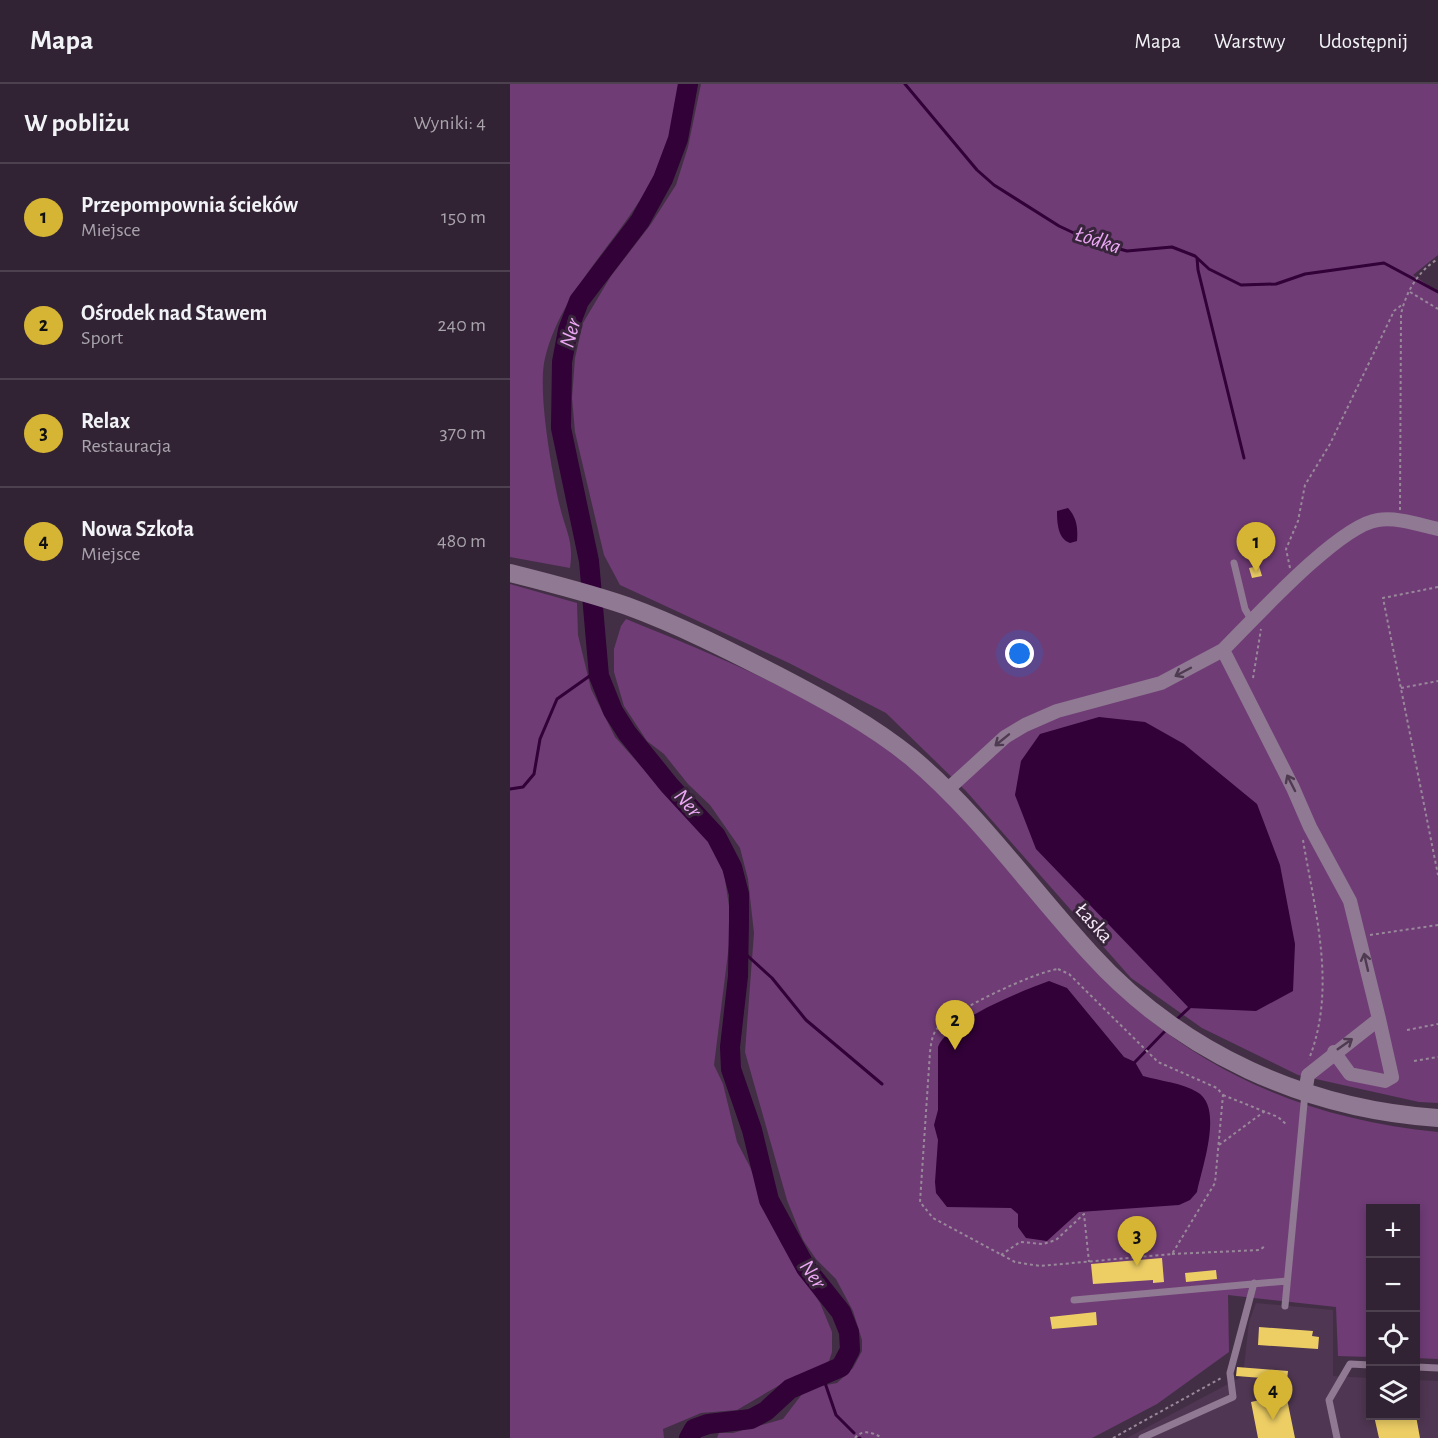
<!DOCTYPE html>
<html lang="pl">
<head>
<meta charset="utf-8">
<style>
  body { margin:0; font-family:"Alegreya Sans",sans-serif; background:#3a2b3c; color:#f1f3f6 }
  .controls { position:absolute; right:18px; bottom:18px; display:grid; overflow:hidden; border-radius:0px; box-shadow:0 3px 9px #0003 }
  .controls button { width:54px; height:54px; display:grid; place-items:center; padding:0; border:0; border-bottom:2px solid #4d404f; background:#322334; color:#f1f3f6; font:30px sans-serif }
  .you { position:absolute; left:510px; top:570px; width:21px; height:21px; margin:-15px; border:4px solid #fff; border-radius:50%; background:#1a73e8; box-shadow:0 0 0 9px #1a73e833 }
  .badge { display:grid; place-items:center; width:39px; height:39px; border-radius:50%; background:#d6b534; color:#111; font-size:20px; font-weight:700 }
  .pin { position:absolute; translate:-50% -50px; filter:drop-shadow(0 2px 3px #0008) }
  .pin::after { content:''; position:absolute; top:32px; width:21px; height:18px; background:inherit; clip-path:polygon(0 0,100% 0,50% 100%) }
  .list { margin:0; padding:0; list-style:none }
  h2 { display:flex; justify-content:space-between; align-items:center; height:78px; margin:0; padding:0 24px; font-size:26px }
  h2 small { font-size:20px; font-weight:400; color:#a8a4ac }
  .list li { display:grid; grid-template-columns:39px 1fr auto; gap:18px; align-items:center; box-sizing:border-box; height:108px; padding:0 24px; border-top:2px solid #4d404f }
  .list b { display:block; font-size:22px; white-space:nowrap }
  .list p { margin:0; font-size:20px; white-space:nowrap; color:#a8a4ac }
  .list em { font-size:20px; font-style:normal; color:#a8a4ac }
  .icon { flex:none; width:33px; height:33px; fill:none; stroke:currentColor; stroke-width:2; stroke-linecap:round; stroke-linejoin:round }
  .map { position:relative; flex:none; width:928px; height:1354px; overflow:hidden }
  header { display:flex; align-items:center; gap:36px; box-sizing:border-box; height:84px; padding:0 30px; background:#322334; border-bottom:2px solid #4d404f }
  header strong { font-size:28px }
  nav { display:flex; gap:33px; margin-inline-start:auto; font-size:21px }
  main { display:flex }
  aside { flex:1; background:#322334 }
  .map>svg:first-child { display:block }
</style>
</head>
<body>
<header>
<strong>Mapa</strong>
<nav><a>Mapa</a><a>Warstwy</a><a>Udostępnij</a></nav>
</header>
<main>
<aside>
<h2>W pobliżu<small>Wyniki: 4</small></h2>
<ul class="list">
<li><span class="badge">1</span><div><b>Przepompownia ścieków</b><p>Miejsce</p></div><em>150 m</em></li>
<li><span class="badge">2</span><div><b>Ośrodek nad Stawem</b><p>Sport</p></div><em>240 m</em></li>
<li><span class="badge">3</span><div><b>Relax</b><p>Restauracja</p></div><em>370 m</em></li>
<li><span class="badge">4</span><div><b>Nowa Szkoła</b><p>Miejsce</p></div><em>480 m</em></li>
</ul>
</aside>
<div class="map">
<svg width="928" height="1354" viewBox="0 0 928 1354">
  <rect width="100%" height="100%" fill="#432f45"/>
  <!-- built -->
  <path fill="#4f3652" d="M746 1219 823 1226V1292L860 1294V1332H906V1296L928 1297V1354H617L733 1292 739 1238Z"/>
  <!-- green -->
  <path fill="#6f3c76" d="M0 0H169C165 32 158 68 142 96 109 157 52 205 35 274 27 306 42 389 50 423 56 448 64 457 60 484L0 473Z
    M191 0H928V171L903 191 928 208V1019L909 1018 788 991 692 944 621 894 456 707 376 629 279 579 110 501 94 471 65 348 62 314 65 274 73 239 101 192 141 140 166 101 178 63Z
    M0 500 67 519 68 551 81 605 105 653 161 716 186 739 202 762 214 789 219 822V861L204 981 213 1000 227 1058 240 1083 271 1159 310 1219 322 1248V1268L319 1277 305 1286 285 1292 227 1326 191 1329 153 1345 154 1354H0Z
    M116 535C195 567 272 599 344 643 367 658 393 673 413 692 477 752 526 825 587 888 681 985 794 1035 928 1048V1275L906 1274V1124H860V1273L828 1272 826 1223 718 1211 719 1268 647 1320 582 1354H207L209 1349H223L273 1335 296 1305 327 1299 343 1284 352 1267V1256L343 1227 326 1195 306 1175 293 1156 277 1116 235 968 244 849 238 795 230 764 200 721 178 700 154 670 137 657 114 622 104 588V565L111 542Z"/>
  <!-- water -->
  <path fill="#310137" d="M558 424C567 434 568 444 567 457L560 459C548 455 547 439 547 427Z
    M589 633 635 638 674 660 747 720 770 781 785 860 783 907 746 927 679 924 526 765 505 711 511 677 530 650Z
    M539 897 557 904 614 973 625 978 633 992C650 997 673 999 687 1008 714 1023 692 1083 687 1108L680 1116 669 1121 569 1128 537 1157 516 1154 508 1143V1130L501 1124 437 1123 426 1109 425 1098 428 1056 424 1041 428 1026V963C438 936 512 907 539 897Z"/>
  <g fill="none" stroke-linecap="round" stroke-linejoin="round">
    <!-- stream -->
    <path stroke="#310137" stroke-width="3" d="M395 0 467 86 484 101 549 142 583 158 617 167 662 163 685 172 699 185 731 201 766 200 795 190 874 179 928 208
      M687 174 688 186 734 374
      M0 705 13 703 24 690 30 655 47 615 88 586
      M229 864 262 894 296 936 372 1000
      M667 935 679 924
      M625 978 656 946
      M313 1293 326 1331 344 1349
      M349 1354H350"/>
    <!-- river -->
    <path stroke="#310137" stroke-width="20" d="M178 0 168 55 153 95 130 137 69 217 58 246 52 278 51 344 79 477 89 592 103 627 117 649 159 701 206 752 222 783 229 810V837L228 892 220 963 221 985 242 1046 259 1116 296 1184 331 1228 339 1248 340 1266 331 1283 280 1305 256 1327 241 1335 198 1340 184 1345 179 1354"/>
  </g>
  <!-- building -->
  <path fill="#edce65" d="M749 482 752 492 742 494 739 484Z
    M652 1174 654 1198 643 1199V1196L583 1200 581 1180Z
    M706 1186 707 1195 676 1198 675 1189Z
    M586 1228 587 1241 542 1245 540 1233Z
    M749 1243 803 1247 802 1252 809 1253 808 1265 748 1261Z
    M727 1283 778 1287 777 1296 726 1292Z
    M776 1310 785 1354H748L741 1318Z
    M864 1332H906L910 1354H869Z"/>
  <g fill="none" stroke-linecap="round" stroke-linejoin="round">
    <!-- path -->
    <path stroke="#99889a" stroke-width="2" stroke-dasharray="3 3" stroke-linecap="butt" d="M900 208 928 225
      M890 426 891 230C896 208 908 187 928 175
      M780 484 776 465 788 437 795 401 820 360 884 227 893 220
      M928 503 873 514 928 791
      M743 594 751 545
      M891 604 928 597
      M793 756C805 828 827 904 799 975
      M860 851 928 841
      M548 885 559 890 648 978 707 1004 713 1011 705 1099 662 1170 530 1182 505 1178 423 1134 410 1118 420 968C421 960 422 952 426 946 440 927 525 888 548 885Z
      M897 946 928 940
      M904 977 928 973
      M713 1011 768 1033 776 1040
      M709 1061 755 1027
      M662 1170 750 1166 756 1161
      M491 1171 510 1158 533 1160 546 1156 574 1130 579 1178
      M345 1354C352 1345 363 1348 372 1354
      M603 1354 713 1293"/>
    <!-- service -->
    <path stroke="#907992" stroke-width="7" d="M724 479 735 525 742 537
      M564 1216 777 1197
      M775 1222 795 1009
      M906 1283 928 1284
      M632 1354 723 1313 720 1289 744 1199
      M827 1354 819 1316 840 1280 860 1281"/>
    <!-- minor -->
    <path stroke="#907992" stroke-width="14" d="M713 566C743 536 829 441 868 436 887 433 910 441 928 445
      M437 706 495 653 515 641 547 627 651 599 713 566 783 704 800 743 840 817 869 935
      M795 1009 798 991 869 935 882 993 875 997 840 990 824 968"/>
    <!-- secondary -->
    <path stroke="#907992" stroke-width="18" d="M0 489C40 499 79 509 117 522 169 541 220 567 269 592 315 616 360 640 401 673 469 730 521 805 581 870 671 969 795 1025 928 1034"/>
  </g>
  <!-- one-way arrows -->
  <defs><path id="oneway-shaft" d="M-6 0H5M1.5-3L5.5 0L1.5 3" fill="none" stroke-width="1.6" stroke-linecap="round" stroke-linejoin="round" transform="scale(1.5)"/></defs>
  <g stroke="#4e3a51">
    <use href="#oneway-shaft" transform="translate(673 588) rotate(152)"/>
    <use href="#oneway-shaft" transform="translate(492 656) rotate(141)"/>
    <use href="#oneway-shaft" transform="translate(781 699) rotate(-117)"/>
    <use href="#oneway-shaft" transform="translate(856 878) rotate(-103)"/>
    <use href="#oneway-shaft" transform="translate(835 960) rotate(-35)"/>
  </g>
  <g text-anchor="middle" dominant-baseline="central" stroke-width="6" stroke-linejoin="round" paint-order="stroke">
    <!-- street labels -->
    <g font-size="21" fill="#f6e9f7" stroke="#38253b">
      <text transform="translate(584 839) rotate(48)">Łaska</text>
    </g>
    <!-- water labels -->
    <g font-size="22" font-style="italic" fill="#eca8f4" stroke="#38253b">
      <text transform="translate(588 156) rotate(18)">Łódka</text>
      <text transform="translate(60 249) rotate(-74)">Ner</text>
      <text transform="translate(178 719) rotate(49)">Ner</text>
      <text transform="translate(303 1190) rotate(55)">Ner</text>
    </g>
  </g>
</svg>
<div class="controls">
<button>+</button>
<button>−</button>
<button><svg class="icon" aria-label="locate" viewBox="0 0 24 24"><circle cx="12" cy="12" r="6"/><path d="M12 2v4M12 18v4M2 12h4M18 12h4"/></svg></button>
<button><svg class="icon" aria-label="layers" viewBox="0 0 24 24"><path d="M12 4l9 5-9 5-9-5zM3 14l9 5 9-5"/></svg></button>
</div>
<div class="you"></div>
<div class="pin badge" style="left:746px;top:488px">1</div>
<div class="pin badge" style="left:445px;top:966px">2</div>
<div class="pin badge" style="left:627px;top:1182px">3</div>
<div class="pin badge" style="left:763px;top:1336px">4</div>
</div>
</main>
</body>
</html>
